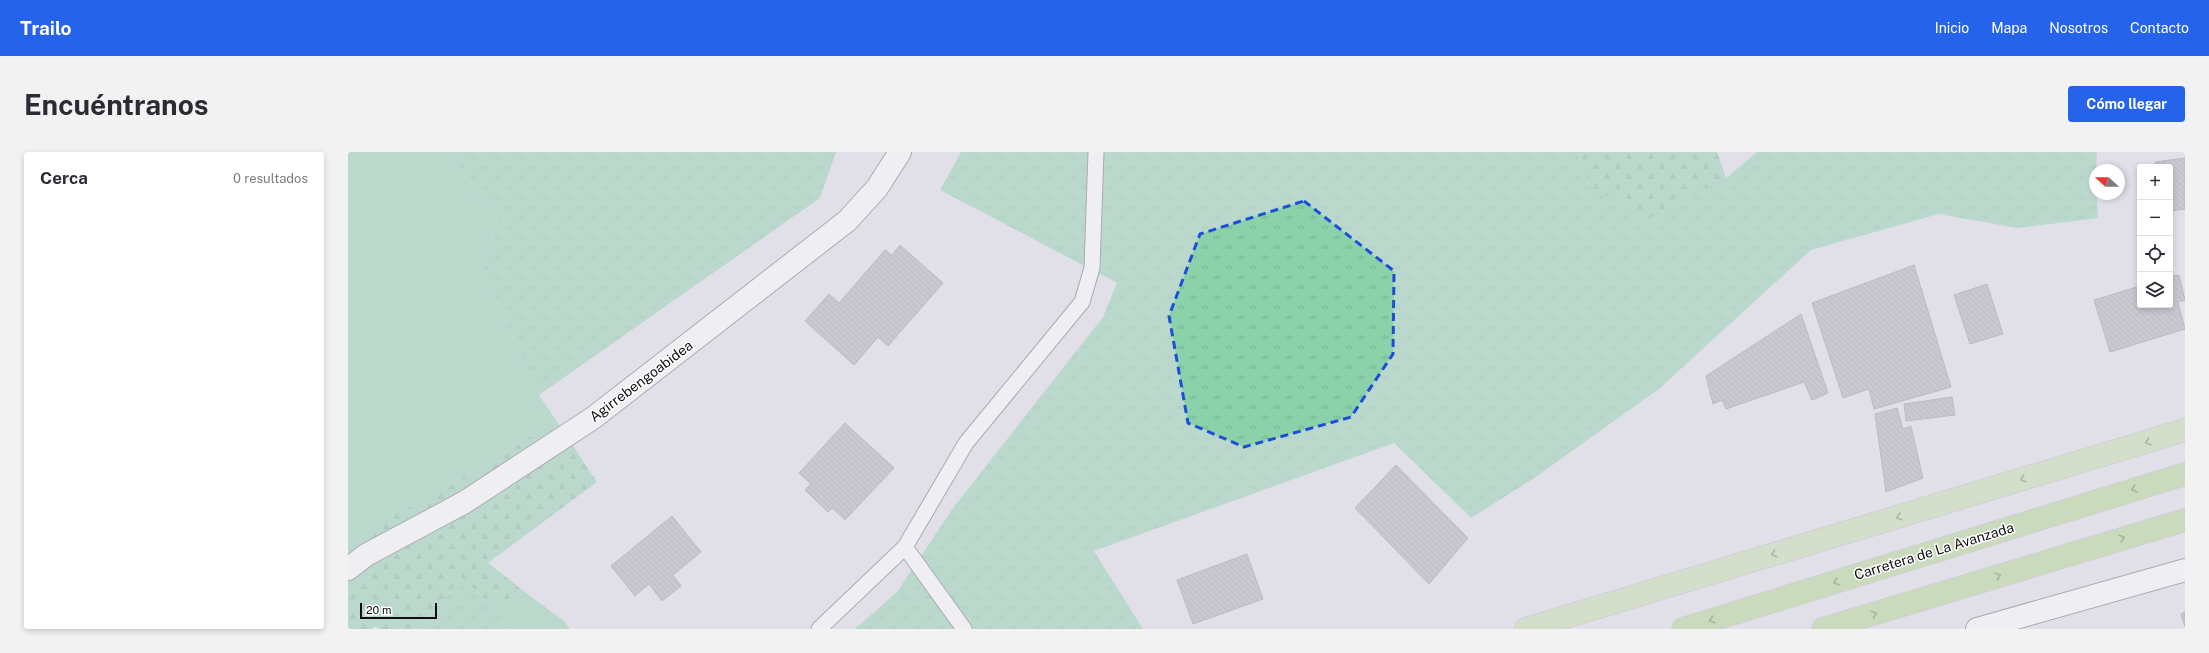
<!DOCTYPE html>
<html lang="es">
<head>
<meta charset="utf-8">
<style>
  body { margin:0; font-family:"Public Sans",sans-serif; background:#f2f2f3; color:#2b2b33 }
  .controls { position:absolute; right:12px; top:12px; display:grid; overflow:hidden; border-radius:4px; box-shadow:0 2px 6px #0003 }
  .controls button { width:36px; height:36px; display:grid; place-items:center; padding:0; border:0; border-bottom:1px solid #e1e1e2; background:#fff; color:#2b2b33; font:20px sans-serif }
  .compass { position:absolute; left:1741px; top:12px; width:36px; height:36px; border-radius:50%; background:#fff; box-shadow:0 2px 6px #0003; rotate:291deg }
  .scale { position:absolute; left:12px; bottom:10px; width:77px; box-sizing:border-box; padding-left:4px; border:2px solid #101013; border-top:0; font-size:11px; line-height:14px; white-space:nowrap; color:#101013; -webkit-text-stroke:3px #fff; paint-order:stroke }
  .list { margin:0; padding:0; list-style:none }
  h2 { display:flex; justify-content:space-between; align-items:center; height:52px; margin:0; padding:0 16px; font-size:17px }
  h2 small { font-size:13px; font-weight:400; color:#7c7c81 }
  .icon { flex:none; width:22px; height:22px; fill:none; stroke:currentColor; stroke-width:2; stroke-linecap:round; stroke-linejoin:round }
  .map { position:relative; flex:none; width:1837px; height:477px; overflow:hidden; border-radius:4px }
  header { display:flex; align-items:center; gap:24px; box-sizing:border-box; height:56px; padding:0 20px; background:#2563eb; color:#fff }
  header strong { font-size:19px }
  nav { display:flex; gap:22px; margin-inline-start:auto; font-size:14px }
  .intro { display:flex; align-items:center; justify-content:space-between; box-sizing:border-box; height:96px; padding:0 24px }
  h1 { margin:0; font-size:28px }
  .button { padding:10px 18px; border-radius:4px; background:#2563eb; color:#fff; font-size:14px; font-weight:700 }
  main { display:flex; gap:24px; padding:0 24px }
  aside { flex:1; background:#fff; border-radius:4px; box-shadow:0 2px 6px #0003 }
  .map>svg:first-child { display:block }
</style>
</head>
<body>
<header>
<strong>Trailo</strong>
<nav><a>Inicio</a><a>Mapa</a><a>Nosotros</a><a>Contacto</a></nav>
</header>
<div class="intro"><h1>Encuéntranos</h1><a class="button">Cómo llegar</a></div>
<main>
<aside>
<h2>Cerca<small>0 resultados</small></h2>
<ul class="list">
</ul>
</aside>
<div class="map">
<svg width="1837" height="477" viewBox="0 0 1837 477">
  <defs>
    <pattern id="grass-tufts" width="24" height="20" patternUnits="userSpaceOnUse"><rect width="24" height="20" fill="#8bd1aa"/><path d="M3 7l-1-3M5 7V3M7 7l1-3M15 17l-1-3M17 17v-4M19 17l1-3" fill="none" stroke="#77b291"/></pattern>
    <pattern id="forest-firs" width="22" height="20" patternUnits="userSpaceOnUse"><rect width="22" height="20" fill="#8bd1aa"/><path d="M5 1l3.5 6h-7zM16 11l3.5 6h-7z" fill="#77b291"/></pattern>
    <pattern id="building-back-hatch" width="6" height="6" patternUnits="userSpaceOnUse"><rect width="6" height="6" fill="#abaab2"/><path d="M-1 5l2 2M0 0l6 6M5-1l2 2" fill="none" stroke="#929198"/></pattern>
  </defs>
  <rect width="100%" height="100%" fill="#e1e0e8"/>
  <!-- grass -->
  <path fill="url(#grass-tufts)" d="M109 0H488L472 46 191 243 134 118 150 65 113 18Z
    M613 0H1229L1241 34 1378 26 1409 0H1749L1747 42H1749L1750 66 1669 76 1591 62 1463 98 1312 236 1188 325 1123 366 1046 291 746 399 795 477H507L549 440 605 356 755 165 769 131 592 38Z
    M113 425 140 449 160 477H72Z"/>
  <!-- forest -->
  <path fill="url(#forest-firs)" d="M1229 0H1369L1378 26 1299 67 1241 34Z
    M208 268 249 330 140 411 177 440 163 452 140 449 113 425 72 477H32L27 474 24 477H0V393L34 364 68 353 136 313Z"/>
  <!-- garden -->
  <path fill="#8bd1aa" d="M0 0H109L113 18 150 65 134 118 191 243 208 268 136 313 68 353 34 364 0 393Z
    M177 440 216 469 222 477H160L140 449 163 452Z"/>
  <!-- building -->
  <path fill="url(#building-back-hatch)" stroke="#8e8d94" d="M1837 6V57L1822 59V15H1808L1807 10Z
    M552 93 595 131 540 194 530 185 506 213 457 169 481 142 491 151 537 98 544 103Z
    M1566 113 1603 235 1526 257 1521 237 1495 246 1464 151Z
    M1831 123 1837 148 1830 150 1837 177 1762 200 1746 148 1792 134V153H1822V125Z
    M1639 132 1655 182 1622 192 1606 143Z
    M1453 162 1480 241 1464 248 1456 230 1378 257 1374 248 1365 252 1358 224Z
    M1604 245 1607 263 1558 269 1556 252Z
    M1549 256 1555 277 1563 274 1575 326 1538 340 1527 262Z
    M497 271 546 316 497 368 484 356 480 360 457 338 463 332 451 321Z
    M1048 313 1120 386 1081 432 1007 356Z
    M324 364 353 400 325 423 333 434 314 449 301 432 287 444 263 414Z
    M899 402 915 447 845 472 829 428Z
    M1837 460V475L1833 462Z"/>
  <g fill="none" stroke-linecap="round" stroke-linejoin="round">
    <defs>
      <path id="service" d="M557 395 616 477
        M471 477 557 395 618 291 734 150 744 116 748 0"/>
      <path id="minor" d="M0 417 18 403 117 350 245 266 499 69 529 36 552 0
        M1629 477 1837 418"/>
      <path id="primary" d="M1178 477 1837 278"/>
      <path id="trunk" d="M1335 477 1837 322
        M1475 477 1837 368"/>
    </defs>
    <!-- service casing -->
    <use href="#service" stroke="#6a686f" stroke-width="17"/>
    <!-- minor casing -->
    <use href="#minor" stroke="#6a686f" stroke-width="24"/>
    <!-- primary casing -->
    <use href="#primary" stroke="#bcbcbd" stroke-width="24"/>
    <!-- trunk casing -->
    <use href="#trunk" stroke="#bcbcbd" stroke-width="24"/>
    <!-- service -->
    <use href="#service" stroke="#fff" stroke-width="15"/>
    <!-- minor -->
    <use href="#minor" stroke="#fff" stroke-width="22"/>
    <!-- primary -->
    <use href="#primary" stroke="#c2dda6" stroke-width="22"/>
    <!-- trunk -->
    <use href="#trunk" stroke="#aed288" stroke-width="22"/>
  </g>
  <!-- one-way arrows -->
  <defs><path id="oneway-chevron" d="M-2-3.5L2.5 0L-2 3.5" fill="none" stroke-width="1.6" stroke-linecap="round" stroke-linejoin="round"/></defs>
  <g stroke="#728164">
    <use href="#oneway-chevron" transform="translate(1800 290) rotate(163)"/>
    <use href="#oneway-chevron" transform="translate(1675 327) rotate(163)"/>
    <use href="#oneway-chevron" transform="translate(1551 365) rotate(163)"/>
    <use href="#oneway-chevron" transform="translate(1426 402) rotate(163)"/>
  </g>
  <g stroke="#677b53">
    <use href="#oneway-chevron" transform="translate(1786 337) rotate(163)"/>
    <use href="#oneway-chevron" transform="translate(1774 386) rotate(-16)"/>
    <use href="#oneway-chevron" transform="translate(1650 424) rotate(-17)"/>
    <use href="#oneway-chevron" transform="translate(1488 430) rotate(163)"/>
    <use href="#oneway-chevron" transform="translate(1526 462) rotate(-17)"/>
    <use href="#oneway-chevron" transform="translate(1364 468) rotate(163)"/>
  </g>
  <!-- marked area -->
  <path d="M0 0H1837V477H0ZM956 49 1046 119 1045 202 1003 265 896 295 840 271 821 164 852 82Z" fill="#e1e0e8" fill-opacity=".55" fill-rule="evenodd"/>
  <path fill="none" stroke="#1d4ed8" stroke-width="3" stroke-dasharray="8 5" stroke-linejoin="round" d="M956 49 1046 119 1045 202 1003 265 896 295 840 271 821 164 852 82Z"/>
  <g text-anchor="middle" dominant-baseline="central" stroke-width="3" stroke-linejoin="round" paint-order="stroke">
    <!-- street labels -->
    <g font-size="14" fill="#101013" stroke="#fff">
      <text transform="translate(293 229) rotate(-37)">Agirrebengoabidea</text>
      <text transform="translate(1586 399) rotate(-17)">Carretera de La Avanzada</text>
    </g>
  </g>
</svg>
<div class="controls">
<button>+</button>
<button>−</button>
<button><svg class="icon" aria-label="locate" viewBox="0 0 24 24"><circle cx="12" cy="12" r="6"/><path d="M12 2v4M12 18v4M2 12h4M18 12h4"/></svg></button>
<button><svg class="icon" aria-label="layers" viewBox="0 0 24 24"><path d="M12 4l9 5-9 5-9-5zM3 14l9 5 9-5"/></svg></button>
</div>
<svg class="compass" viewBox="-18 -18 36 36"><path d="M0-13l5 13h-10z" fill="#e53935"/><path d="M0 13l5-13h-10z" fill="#7c7c81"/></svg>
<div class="scale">20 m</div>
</div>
</main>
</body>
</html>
